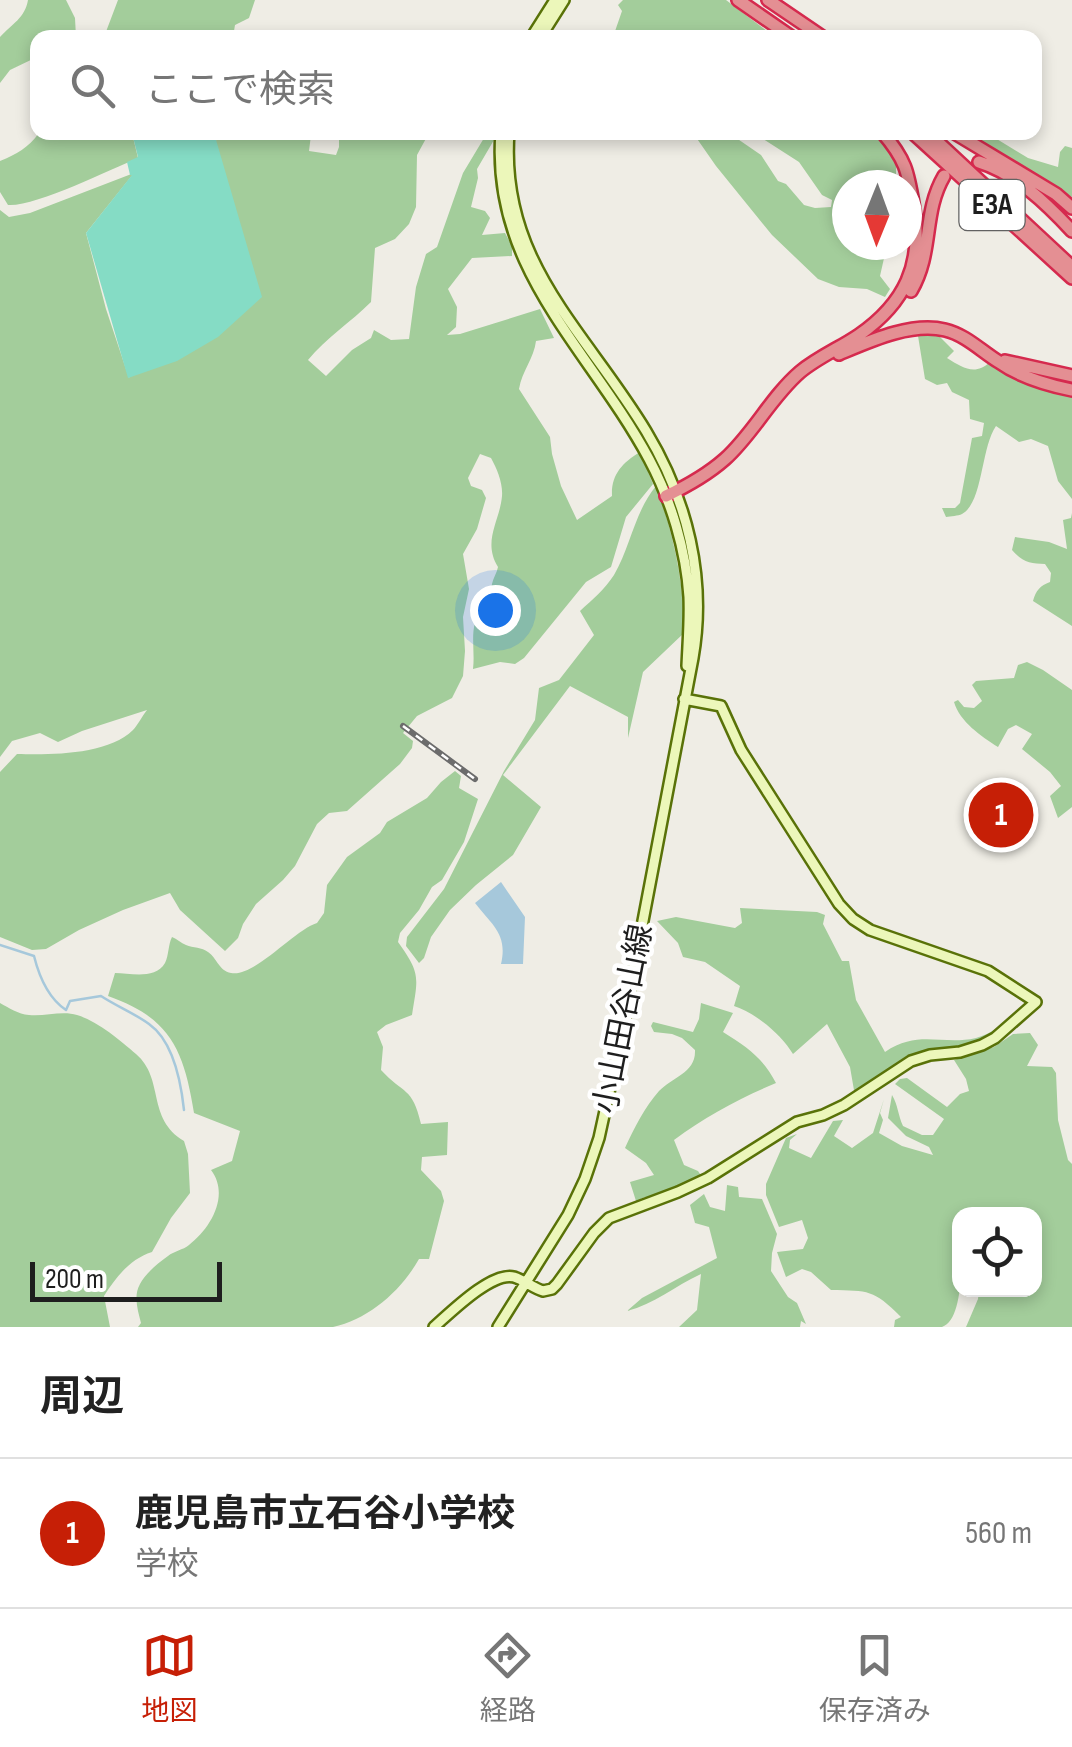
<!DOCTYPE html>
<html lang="ja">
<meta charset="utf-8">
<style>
:root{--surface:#fff;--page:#f6f6f6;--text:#222;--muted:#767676;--line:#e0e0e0;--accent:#c61f06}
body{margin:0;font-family:"Sofia Sans Condensed","Noto Sans JP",sans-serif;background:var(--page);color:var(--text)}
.controls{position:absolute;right:30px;bottom:30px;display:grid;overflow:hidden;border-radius:20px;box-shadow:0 5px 15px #0003}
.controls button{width:90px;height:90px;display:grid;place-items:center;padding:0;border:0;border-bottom:2px solid var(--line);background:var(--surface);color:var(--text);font:50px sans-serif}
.compass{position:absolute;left:832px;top:170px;width:90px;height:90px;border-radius:50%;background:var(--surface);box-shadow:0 5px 15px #0003;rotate:181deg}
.scale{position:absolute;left:30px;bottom:25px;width:192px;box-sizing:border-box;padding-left:10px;border:5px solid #1e1e1e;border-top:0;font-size:28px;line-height:35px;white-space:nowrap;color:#1e1e1e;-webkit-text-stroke:8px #fff;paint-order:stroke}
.you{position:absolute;left:495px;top:610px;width:35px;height:35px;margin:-25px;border:8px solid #fff;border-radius:50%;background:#1a73e8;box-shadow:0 0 0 15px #1a73e833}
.badge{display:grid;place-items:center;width:65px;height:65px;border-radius:50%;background:var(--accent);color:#fff;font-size:32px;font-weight:700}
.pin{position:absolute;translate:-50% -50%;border:5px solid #fff;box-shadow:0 2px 10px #0006}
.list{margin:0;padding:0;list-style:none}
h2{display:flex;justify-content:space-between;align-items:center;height:130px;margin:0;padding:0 40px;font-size:42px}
h2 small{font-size:32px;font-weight:400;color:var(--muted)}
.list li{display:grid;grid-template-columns:65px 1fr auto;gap:30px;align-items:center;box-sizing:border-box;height:150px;padding:0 40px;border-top:2px solid var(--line)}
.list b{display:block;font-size:38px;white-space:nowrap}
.list p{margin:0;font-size:32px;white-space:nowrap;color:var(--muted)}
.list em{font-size:32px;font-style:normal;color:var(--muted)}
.icon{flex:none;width:55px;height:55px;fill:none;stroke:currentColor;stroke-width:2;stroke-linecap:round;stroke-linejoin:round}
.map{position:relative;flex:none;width:1072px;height:1327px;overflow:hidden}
.search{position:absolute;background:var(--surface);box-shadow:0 5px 15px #0003;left:30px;right:30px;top:30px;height:110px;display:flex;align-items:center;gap:25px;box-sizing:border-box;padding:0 35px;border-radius:20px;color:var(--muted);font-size:38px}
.sheet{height:280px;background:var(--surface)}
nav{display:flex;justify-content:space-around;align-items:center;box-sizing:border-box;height:140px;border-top:2px solid var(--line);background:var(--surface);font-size:28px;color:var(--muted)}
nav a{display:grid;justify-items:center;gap:5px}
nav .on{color:var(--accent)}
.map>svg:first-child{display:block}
</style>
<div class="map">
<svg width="1072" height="1327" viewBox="0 0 1072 1327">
<rect width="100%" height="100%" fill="#efede5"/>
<!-- forest -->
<path fill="#a3cd9b" d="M28 0H66L75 18 76 37 38 38 37 57 10 70 0 83V37C12 24 25 18 28 0Z
M118 0H255L249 18 235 25 233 37H104Z
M623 0H726L775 37H613L622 11 618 5Z
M293 132 311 135 309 151 336 155 339 147V133H429L417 155 416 207 409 224 395 239 375 248 371 302C351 322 326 338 308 360L326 376 352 350 371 338 374 330 391 340 409 339 416 287 426 254 437 247 463 173 487 133H498L477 169 478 178 471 207 485 211 490 218 482 235 505 233 512 246V256L472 258 448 289 457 307 456 327 447 335 460 334 540 309 554 338 536 341C534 358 522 371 519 389L550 437 552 454 561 486 577 520 612 496C611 475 622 463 640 452L653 484 626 517 611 567 586 582 524 658 515 664 500 662 473 669C475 653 471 638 475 622 499 609 487 605 492 584 493 578 497 573 498 567 482 541 500 521 502 496 503 483 497 469 491 458L480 454 468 478 471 486 482 490 486 498 477 529 463 554 469 589 463 617 465 651 463 676 452 698 417 716 403 733 413 741 412 748 400 764 347 811 329 813 317 824 295 866 283 880 256 904 243 924 238 938 225 951 180 910 170 893 123 910 79 930 46 949 32 950 0 937V772L17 754C50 755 108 755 133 730 138 725 142 716 147 710L82 731 58 742 40 733 12 741 0 757V210L9 217 30 213 134 173 86 233 106 309 129 378 217 138 214 133Z
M39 133H132L138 158C109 170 35 207 8 205L0 192V161C17 154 28 148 39 133Z
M693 133H729L761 155 778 181 786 184 804 205 815 208 831 207 832 200 822 195 799 162 754 133H875L896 161V185H847V245H887L880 276 890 289 885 297 867 289 839 287 818 279 772 235 716 166Z
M962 133H987L1028 158 1058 167 1060 152 1065 146 1072 148V197Z
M938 335 954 351 947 358C963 368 975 376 990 362 1016 380 1041 392 1072 396V499L1058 481 1048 446 1031 439 1019 442 996 426C981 447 983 503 962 514 958 516 951 516 946 517L942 508H955L960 503 972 438 982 436 984 423 970 419 969 400 952 392 947 383 937 385 925 379 918 336Z
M656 486C674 534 683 581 685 632L643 672 628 738V717L570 686 503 775 541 807 513 855 476 885 450 910 431 937 424 958 419 963 406 946 407 937 444 889 504 771 535 720 539 688 559 680 594 635 580 611C592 600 605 589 614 575 631 546 634 513 656 486Z
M1072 513V626L1033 601C1036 590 1040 586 1050 582L1051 573 1045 564C1031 564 1022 562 1012 550L1015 537 1049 542 1067 549 1063 520 1071 518Z
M1027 662 1043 670 1072 690V807L1058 818 1050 796 1061 786 1050 772 1022 749 1032 734 1016 725 1008 729 998 747C981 736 960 722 954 702L958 700 964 707 974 708 982 701 972 685 976 681 1014 678 1018 665Z
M455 771 461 776 459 788 478 799 464 842 442 880 432 887 419 910 400 933 398 942C421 974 418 977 412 1015L386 1025 377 1032 383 1047 381 1070C404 1095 412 1086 421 1124L448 1122 447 1155 422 1157 421 1170 441 1191 444 1201 429 1259H419C401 1291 369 1319 333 1327H138L141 1323C138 1311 133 1296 140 1284 145 1274 158 1263 168 1256 174 1251 183 1250 189 1245 211 1228 230 1195 211 1170L232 1161 240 1131 194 1113C184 1051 171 1018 108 996L115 973C130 973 155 980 165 963 169 955 168 945 172 937 177 939 181 943 186 945 193 948 202 947 208 952 217 958 219 971 231 973 254 978 294 930 317 923L324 913 327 885 347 857 380 833 387 822 427 798 441 782Z
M740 908 817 912 825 915 823 924 842 961H849L856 1000 885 1052C919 1029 942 1046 976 1038 994 1033 1008 1020 1023 1009L1008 1027 976 1043 941 1050 855 1096 850 1067 827 1024 793 1054C781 1034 757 1014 734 1006L740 986 705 962 683 957 678 943 657 921 676 917 735 928 742 923Z
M0 1003C9 1008 18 1014 29 1015 44 1017 62 1010 77 1015 97 1021 120 1040 136 1054 165 1079 146 1118 184 1141L188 1154 190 1193 171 1218 152 1252C130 1259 116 1277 104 1296L110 1327H0Z
M701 1003 733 1013 723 1032C747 1047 763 1058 776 1083 740 1098 706 1116 674 1140L684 1165 698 1171 702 1177 659 1197H645L636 1201 630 1182 654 1175 646 1163 625 1148C634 1128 645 1107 659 1091 672 1077 696 1073 695 1050L682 1038 672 1034 654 1032 651 1026 653 1022 693 1032 699 1019Z
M1030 1033 1038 1045 1027 1066 1052 1067 1056 1073 1058 1120 1068 1160 1072 1164V1327H966L978 1299 979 1290H1034V1214H960C960 1238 968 1318 942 1327 931 1327 905 1327 894 1327L895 1320 901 1317C873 1289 869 1291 831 1290L811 1272 802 1269 786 1277 777 1252 803 1249 808 1238 802 1220 779 1227 766 1195V1184L786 1138 797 1134 790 1140 789 1148 811 1158 833 1121 843 1120 834 1136 852 1148 873 1133 884 1099 880 1113 883 1120 879 1133 902 1146 933 1155 929 1147 906 1136 888 1118 892 1095C898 1105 898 1115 903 1126L922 1135H933L944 1119 895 1084 900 1079 907 1078 947 1107 960 1094 969 1091 966 1079 954 1060 994 1047 1013 1034Z
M727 1185 738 1187 739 1197 762 1199 777 1234 772 1253 771 1271 788 1297 797 1303 806 1324 801 1321 800 1327H679L697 1310 701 1274C675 1286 654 1304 627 1311L642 1298 717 1258 709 1227 695 1223 690 1205 704 1194 710 1207 725 1211Z"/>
<!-- pitch -->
<path fill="#85dcc5" d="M132 133H214L262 297 218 337 177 361 128 378 86 233 132 175H130L127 162 138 157Z"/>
<!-- water -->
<path fill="#a6c8db" d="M501 882 525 917 523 964H501C508 934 492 925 475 903Z"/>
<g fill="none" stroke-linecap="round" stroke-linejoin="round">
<!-- stream -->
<path stroke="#a6c8db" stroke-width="2.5" d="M0 945 34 956C39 976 48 998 66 1010L70 1001 101 996C116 1006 134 1013 149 1024 173 1041 181 1082 184 1110"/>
<defs>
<path id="secondary" d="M531 38 555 0
M540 38 564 0
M501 132C490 269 590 349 649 459 671 500 686 550 689 597 690 620 688 643 687 666
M434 1327C450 1313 492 1271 514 1277 524 1280 533 1288 543 1291L552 1289 557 1284 594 1233 609 1218 678 1192 708 1178 797 1122 823 1115 844 1105 911 1061 930 1055 960 1052 982 1045 995 1038 1036 1002 988 971 870 930 853 919 839 904 741 750 721 706 684 699
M498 1327 568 1215 585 1179 599 1138 619 1047 693 658C707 578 687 499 646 431 585 330 499 262 509 132"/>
<path id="highway" d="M738 0 793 38
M768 0 824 38
M912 132 1072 278
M927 132 1072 267
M953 132 1056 194 1072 208
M979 162C1015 173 1047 204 1072 231
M911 291C934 251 922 214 944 176
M839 354C870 341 911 322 945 330 966 335 981 351 999 362 1020 377 1047 385 1072 390
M1005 361 1072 376
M666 496C687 486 707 475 725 459 753 434 771 397 800 372 818 357 840 348 859 335 905 303 923 264 914 209 908 173 907 161 882 132"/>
</defs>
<!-- secondary casing -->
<use href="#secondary" stroke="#597208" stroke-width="14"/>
<!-- highway casing -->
<use href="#highway" stroke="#d52a4e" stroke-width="16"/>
<!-- secondary -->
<use href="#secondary" stroke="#ecf7ba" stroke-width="9"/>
<!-- highway -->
<use href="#highway" stroke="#e48f93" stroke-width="11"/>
<defs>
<path id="rail" d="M403 726 475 779"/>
</defs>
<!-- rail casing -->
<use href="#rail" stroke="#6c6c6c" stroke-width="6"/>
<!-- rail -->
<use href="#rail" stroke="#fff" stroke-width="2.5" stroke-dasharray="8" stroke-linecap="butt"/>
</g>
<g text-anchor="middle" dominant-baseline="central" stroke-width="9" stroke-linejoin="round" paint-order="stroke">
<!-- shield labels -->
<rect fill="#fff" stroke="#626262" stroke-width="2.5" x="959.5" y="180" width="65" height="50" rx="8"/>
<g font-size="30" font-weight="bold" fill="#1e1e1e">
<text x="992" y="205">E3A</text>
</g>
<!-- street labels -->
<g font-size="32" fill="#1e1e1e" stroke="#fff">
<text transform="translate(624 1019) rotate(-79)">小山田谷山線</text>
</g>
</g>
</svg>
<div class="controls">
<button><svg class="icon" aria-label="locate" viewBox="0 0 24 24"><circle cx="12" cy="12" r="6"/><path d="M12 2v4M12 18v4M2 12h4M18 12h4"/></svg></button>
</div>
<svg class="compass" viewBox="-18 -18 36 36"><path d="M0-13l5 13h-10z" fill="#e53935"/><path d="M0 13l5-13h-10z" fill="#767676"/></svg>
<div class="scale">200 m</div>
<div class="you"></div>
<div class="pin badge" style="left:1001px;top:815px">1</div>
<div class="search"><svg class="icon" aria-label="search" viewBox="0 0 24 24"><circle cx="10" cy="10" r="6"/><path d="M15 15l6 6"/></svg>ここで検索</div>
</div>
<section class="sheet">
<h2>周辺<small></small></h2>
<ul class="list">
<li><span class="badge">1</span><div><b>鹿児島市立石谷小学校</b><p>学校</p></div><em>560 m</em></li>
</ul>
</section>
<nav>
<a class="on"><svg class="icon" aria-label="map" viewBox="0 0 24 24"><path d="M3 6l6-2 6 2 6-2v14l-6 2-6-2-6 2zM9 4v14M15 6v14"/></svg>地図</a>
<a><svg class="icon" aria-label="directions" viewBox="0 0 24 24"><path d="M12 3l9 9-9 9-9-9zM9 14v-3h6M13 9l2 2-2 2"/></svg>経路</a>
<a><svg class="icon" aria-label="saved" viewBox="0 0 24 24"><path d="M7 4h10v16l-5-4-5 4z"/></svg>保存済み</a>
</nav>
